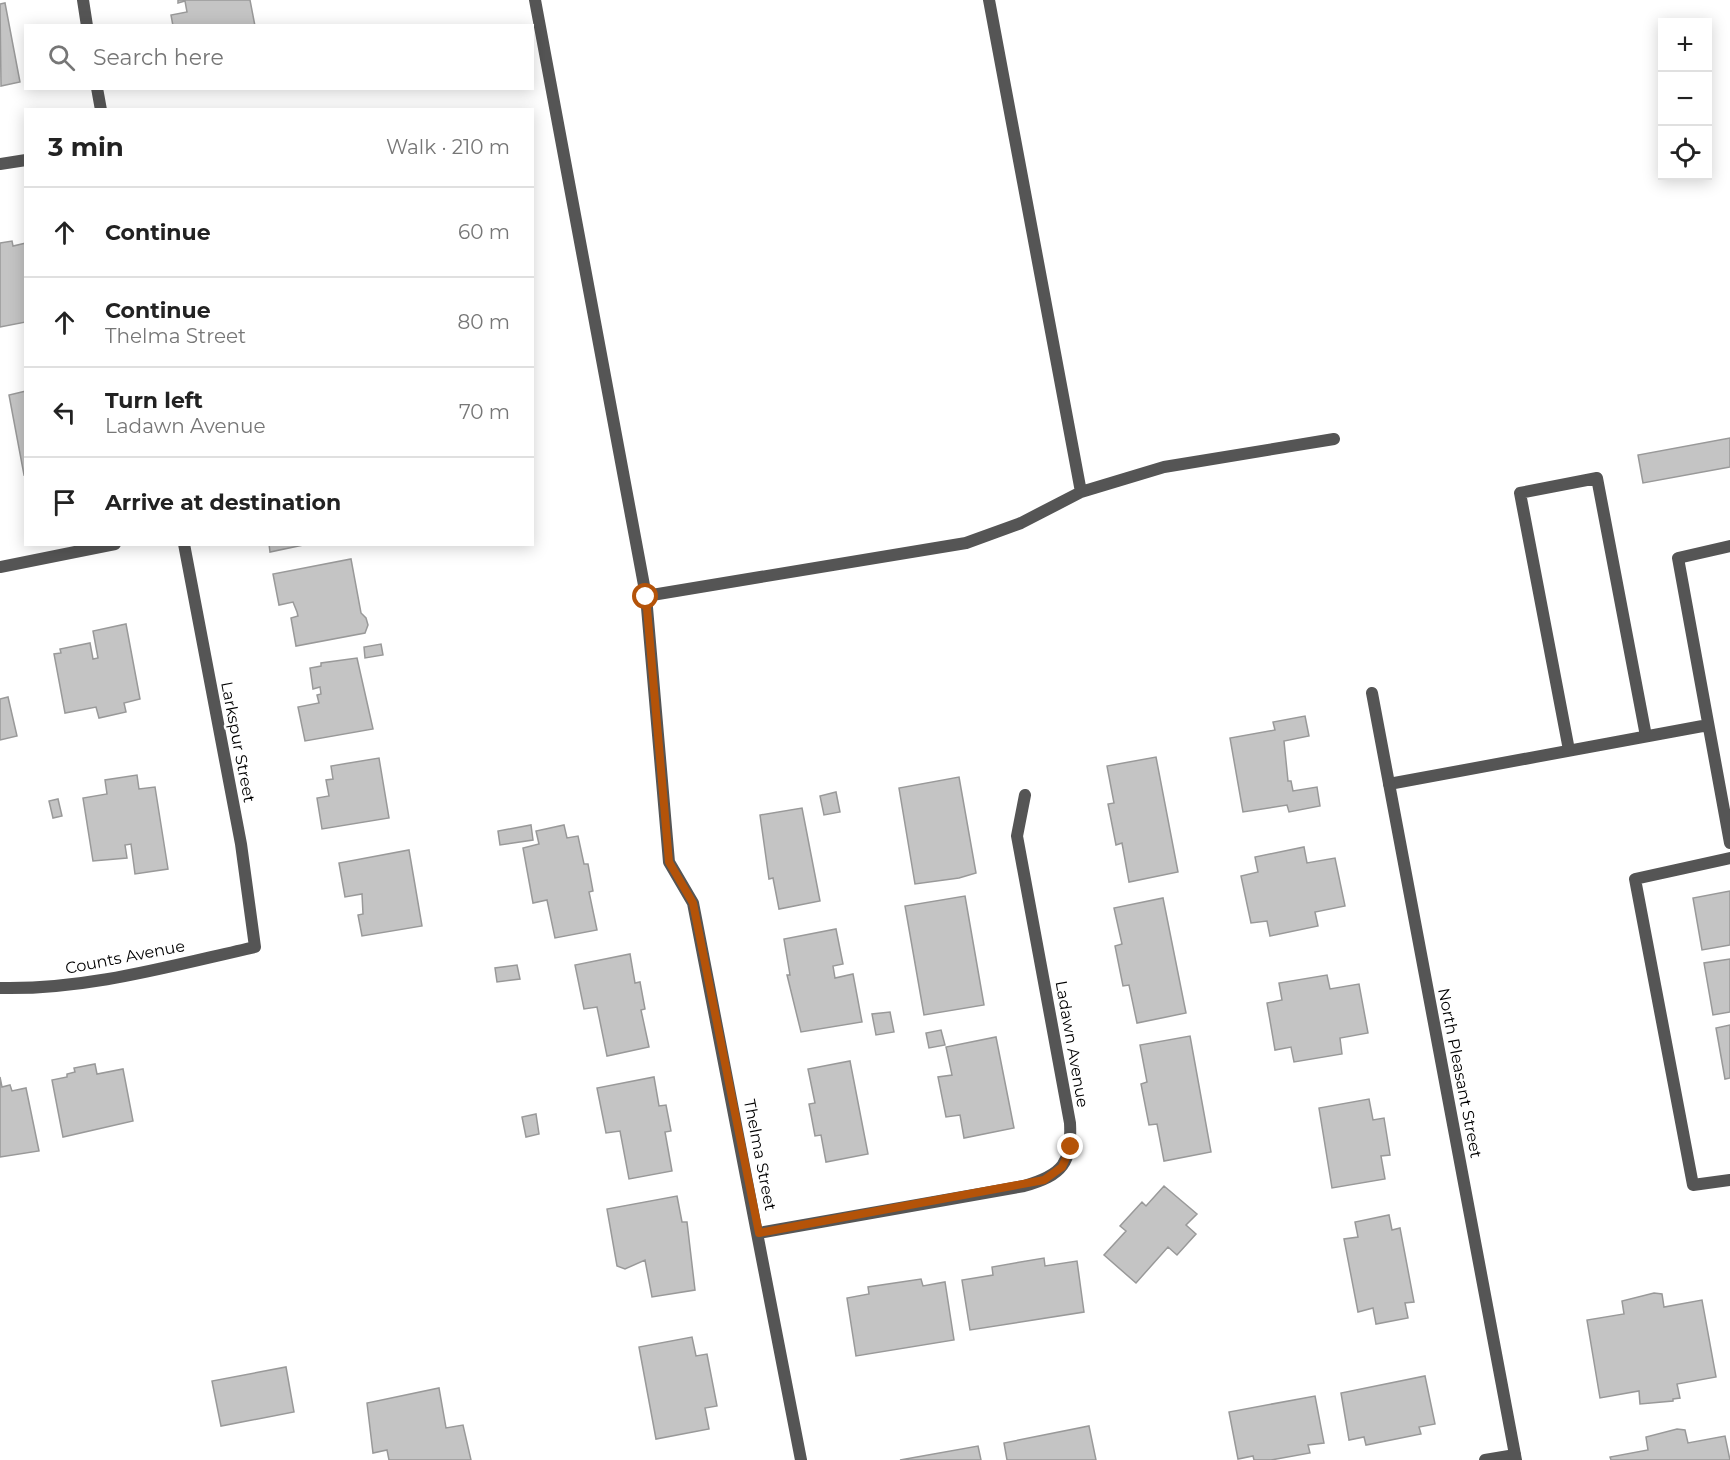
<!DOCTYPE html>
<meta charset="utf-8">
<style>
:root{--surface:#fff;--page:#f6f6f6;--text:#222;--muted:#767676;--line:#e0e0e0}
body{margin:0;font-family:Montserrat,sans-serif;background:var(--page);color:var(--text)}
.controls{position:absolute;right:18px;top:18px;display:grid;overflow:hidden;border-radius:0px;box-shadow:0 3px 15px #0003}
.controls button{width:54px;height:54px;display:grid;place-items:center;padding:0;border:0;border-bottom:2px solid var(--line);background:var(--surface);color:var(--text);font:30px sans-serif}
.stop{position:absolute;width:18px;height:18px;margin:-14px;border:4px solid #b45309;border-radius:50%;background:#fff}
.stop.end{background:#b45309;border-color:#fff;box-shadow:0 2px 6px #0008}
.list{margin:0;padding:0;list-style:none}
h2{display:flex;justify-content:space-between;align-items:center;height:78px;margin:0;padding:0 24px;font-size:26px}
h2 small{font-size:20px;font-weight:400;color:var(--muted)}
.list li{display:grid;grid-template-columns:39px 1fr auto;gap:18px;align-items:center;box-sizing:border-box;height:90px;padding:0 24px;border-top:2px solid var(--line)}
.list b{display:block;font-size:22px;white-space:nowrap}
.list p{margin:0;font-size:20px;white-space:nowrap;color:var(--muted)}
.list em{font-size:20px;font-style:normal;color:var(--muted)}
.icon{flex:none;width:33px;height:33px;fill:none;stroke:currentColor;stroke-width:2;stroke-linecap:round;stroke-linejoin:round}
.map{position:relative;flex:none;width:1730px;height:1460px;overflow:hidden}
.search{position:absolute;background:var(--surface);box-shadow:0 3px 15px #0003;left:24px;top:24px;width:510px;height:66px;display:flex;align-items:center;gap:15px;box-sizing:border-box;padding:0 21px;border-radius:0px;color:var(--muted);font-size:22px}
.panel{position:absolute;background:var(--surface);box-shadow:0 3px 15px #0003;left:24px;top:108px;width:510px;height:438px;border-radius:0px}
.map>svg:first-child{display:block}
</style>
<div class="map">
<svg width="1730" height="1460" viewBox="0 0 1730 1460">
<rect width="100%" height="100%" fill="#fff"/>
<!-- building -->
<path fill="#c4c4c4" stroke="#999" stroke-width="1.5" d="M178 0H250L255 26H173L171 15 187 12 185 1 178 3Z
M5 3 20 82 1 86 0 4Z
M12 241 13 246 26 243V322L0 327V243Z
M26 391V474L24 475 9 395Z
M1730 438V467L1643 483 1638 455Z
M269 544H308L270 552Z
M351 559 361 613 366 618 368 625 365 633 296 646 291 618 298 616 297 612 293 602 279 605 273 574Z
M126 624 140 699 124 703 126 712 99 718 96 707 65 713 54 654 61 653 60 649 90 643 93 659 98 658 93 631Z
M381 644 383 655 365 658 364 647Z
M357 658 373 729 305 741 298 707 319 703 317 695 321 694 320 687 313 689 310 668 321 666V663Z
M8 697 17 736 0 740V699Z
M1305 716 1309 736 1284 741 1288 781H1291L1293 791 1317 787 1320 806 1289 812 1287 805 1243 812 1230 738 1275 730 1273 722Z
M1156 757 1178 872 1129 882 1122 843 1116 845 1108 804 1114 803 1107 766Z
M379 758 389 818 322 829 317 798 329 796 326 780 333 779 331 766Z
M137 775 139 789 155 787 168 869 135 874 131 844 125 845 127 858 93 861 83 798 107 794 105 780Z
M959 777 976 873 959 878 915 884 899 788Z
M836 792 840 812 824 815 820 796Z
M58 799 62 816 53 818 49 801Z
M802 808 820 901 779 909 773 878 769 879 760 815Z
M531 825 533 840 500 845 498 831Z
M564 825 567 838 578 836 584 864H588L593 891 589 892 597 930 555 938 547 900 533 903 523 848 539 844 536 831Z
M1304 847 1307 863 1335 858 1345 906 1315 912 1318 926 1270 936 1267 921 1251 923 1241 876 1258 872 1255 857Z
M409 850 422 926 362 936 358 915 363 914 362 894 345 897 339 863Z
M1730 891V945L1702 950 1693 898Z
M965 896 984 1005 924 1015 905 906Z
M1163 898 1186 1013 1137 1023 1129 985 1123 986 1115 946 1122 944 1114 908Z
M836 929 843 964 833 966 835 978 853 974 862 1022 801 1032 787 975H790L784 939Z
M630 954 635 983 640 982 645 1009 641 1010 649 1047 607 1056 597 1007 584 1009 575 965Z
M1730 959V1012L1713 1015 1704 963Z
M517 965 520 979 497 982 495 968Z
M1327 975 1330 989 1359 984 1368 1033 1340 1038 1342 1054 1294 1062 1291 1047 1275 1050 1267 1003 1282 1000 1279 983Z
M890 1012 894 1032 876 1035 872 1014Z
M1730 1025V1078L1725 1079 1716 1028Z
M941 1030 945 1045 929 1048 926 1033Z
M1190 1036 1211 1152 1164 1161 1157 1124 1149 1125 1141 1084 1147 1082 1140 1045Z
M996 1037 1014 1128 964 1138 960 1115 946 1117 938 1077 952 1075 946 1047Z
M850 1061 868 1154 826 1162 821 1135 815 1136 809 1104 815 1103 808 1069Z
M95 1064 97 1074 123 1069 133 1121 63 1137 52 1080 67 1077V1074L75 1072 74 1068Z
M0 1077 2 1087 10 1085 12 1091 26 1088 39 1151 0 1157Z
M654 1077 659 1106 666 1105 671 1131 665 1132 672 1171 629 1179 620 1131 606 1133 597 1088Z
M1369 1099 1373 1120 1384 1118 1390 1155 1381 1156 1385 1179 1332 1188 1319 1108Z
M536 1114 539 1134 526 1137 522 1117Z
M1164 1186 1197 1214 1186 1225 1196 1234 1177 1255 1168 1247 1136 1283 1104 1255 1126 1231 1120 1226 1142 1202 1146 1206Z
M677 1196 682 1222H687L695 1290 652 1297 645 1260 625 1269 617 1266 607 1209Z
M1389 1215 1392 1230 1400 1228 1414 1302 1405 1303 1408 1318 1376 1324 1373 1308 1358 1312 1344 1239 1358 1237 1355 1222Z
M1044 1258 1045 1266 1077 1261 1084 1312 970 1330 962 1280 993 1275 992 1267Z
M921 1279 923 1286 945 1282 954 1340 856 1356 847 1298 869 1294 868 1287Z
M1654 1293 1662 1294 1664 1307 1702 1300 1716 1377 1677 1384 1680 1398 1673 1399V1401L1640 1404 1639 1391 1600 1398 1587 1320 1624 1314 1622 1301Z
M692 1337 696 1356 707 1354 717 1406 705 1408 709 1429 656 1439 639 1347Z
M286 1367 294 1412 221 1426 212 1381Z
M1425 1376 1435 1424 1419 1427 1421 1434 1366 1445 1364 1437 1349 1440 1341 1393Z
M439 1388 446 1428 463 1425 471 1460H389L387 1450 373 1453 367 1403Z
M1315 1396 1324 1443 1308 1445 1310 1453 1271 1460H1254L1253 1456 1238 1459 1229 1412Z
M1089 1426 1096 1460H1007L1004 1443Z
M1677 1429 1685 1430 1688 1443 1725 1436 1730 1460H1611L1610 1457 1648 1450 1646 1437Z
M978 1446 981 1460H900Z"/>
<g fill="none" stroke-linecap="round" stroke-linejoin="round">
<!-- service -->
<path stroke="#555" stroke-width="12" d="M1730 546 1678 558 1730 843
M1569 750 1520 493 1597 478 1646 736
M1389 784 1708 725
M1730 858 1635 879 1693 1185 1730 1180
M1485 1460 1515 1455"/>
<!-- minor -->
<path stroke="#555" stroke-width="12" d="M83 0 87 26
M535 0 646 596 669 862 693 903 801 1460
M989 0 1081 492
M97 88 101 110
M0 164 26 160
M0 567 115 544
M646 596 966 543 1021 523 1081 492 1164 467 1334 439
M1372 693 1516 1460
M0 988C87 990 170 966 255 947L241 844 184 544
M759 1233 1024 1186C1063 1175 1072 1163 1070 1123L1017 836 1025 795"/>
</g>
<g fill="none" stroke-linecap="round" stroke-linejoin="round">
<!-- route -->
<path stroke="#b45309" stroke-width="8" d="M646 597 669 862 693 903 759 1233 1044 1180 1062 1167 1071 1147"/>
</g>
<g text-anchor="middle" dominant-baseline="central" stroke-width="5" stroke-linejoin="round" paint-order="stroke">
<!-- street labels -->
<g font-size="16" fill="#000" stroke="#fff">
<text transform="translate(238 742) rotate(79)">Larkspur Street</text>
<text transform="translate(125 957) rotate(-11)">Counts Avenue</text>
<text transform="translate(1072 1044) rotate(80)">Ladawn Avenue</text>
<text transform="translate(1460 1073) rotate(79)">North Pleasant Street</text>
<text transform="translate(760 1155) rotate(79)">Thelma Street</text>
</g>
</g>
</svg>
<div class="controls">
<button>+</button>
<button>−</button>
<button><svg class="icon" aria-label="locate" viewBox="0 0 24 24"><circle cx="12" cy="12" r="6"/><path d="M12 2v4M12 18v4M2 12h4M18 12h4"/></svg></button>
</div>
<div class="stop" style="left:646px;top:597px"></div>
<div class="stop end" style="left:1071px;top:1147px"></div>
<div class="search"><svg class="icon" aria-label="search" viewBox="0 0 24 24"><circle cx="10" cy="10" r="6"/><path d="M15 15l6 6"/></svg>Search here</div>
<section class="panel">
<h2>3 min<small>Walk · 210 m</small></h2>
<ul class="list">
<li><svg class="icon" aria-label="ahead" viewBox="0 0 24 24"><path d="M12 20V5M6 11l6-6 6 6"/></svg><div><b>Continue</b></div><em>60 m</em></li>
<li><svg class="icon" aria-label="ahead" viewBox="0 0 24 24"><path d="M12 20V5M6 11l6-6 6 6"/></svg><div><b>Continue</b><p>Thelma Street</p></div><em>80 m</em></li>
<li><svg class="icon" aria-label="left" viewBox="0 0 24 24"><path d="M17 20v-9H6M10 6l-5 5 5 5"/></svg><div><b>Turn left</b><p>Ladawn Avenue</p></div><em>70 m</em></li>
<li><svg class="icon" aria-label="arrive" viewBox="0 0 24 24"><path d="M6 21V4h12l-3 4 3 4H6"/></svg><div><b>Arrive at destination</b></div></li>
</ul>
</section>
</div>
